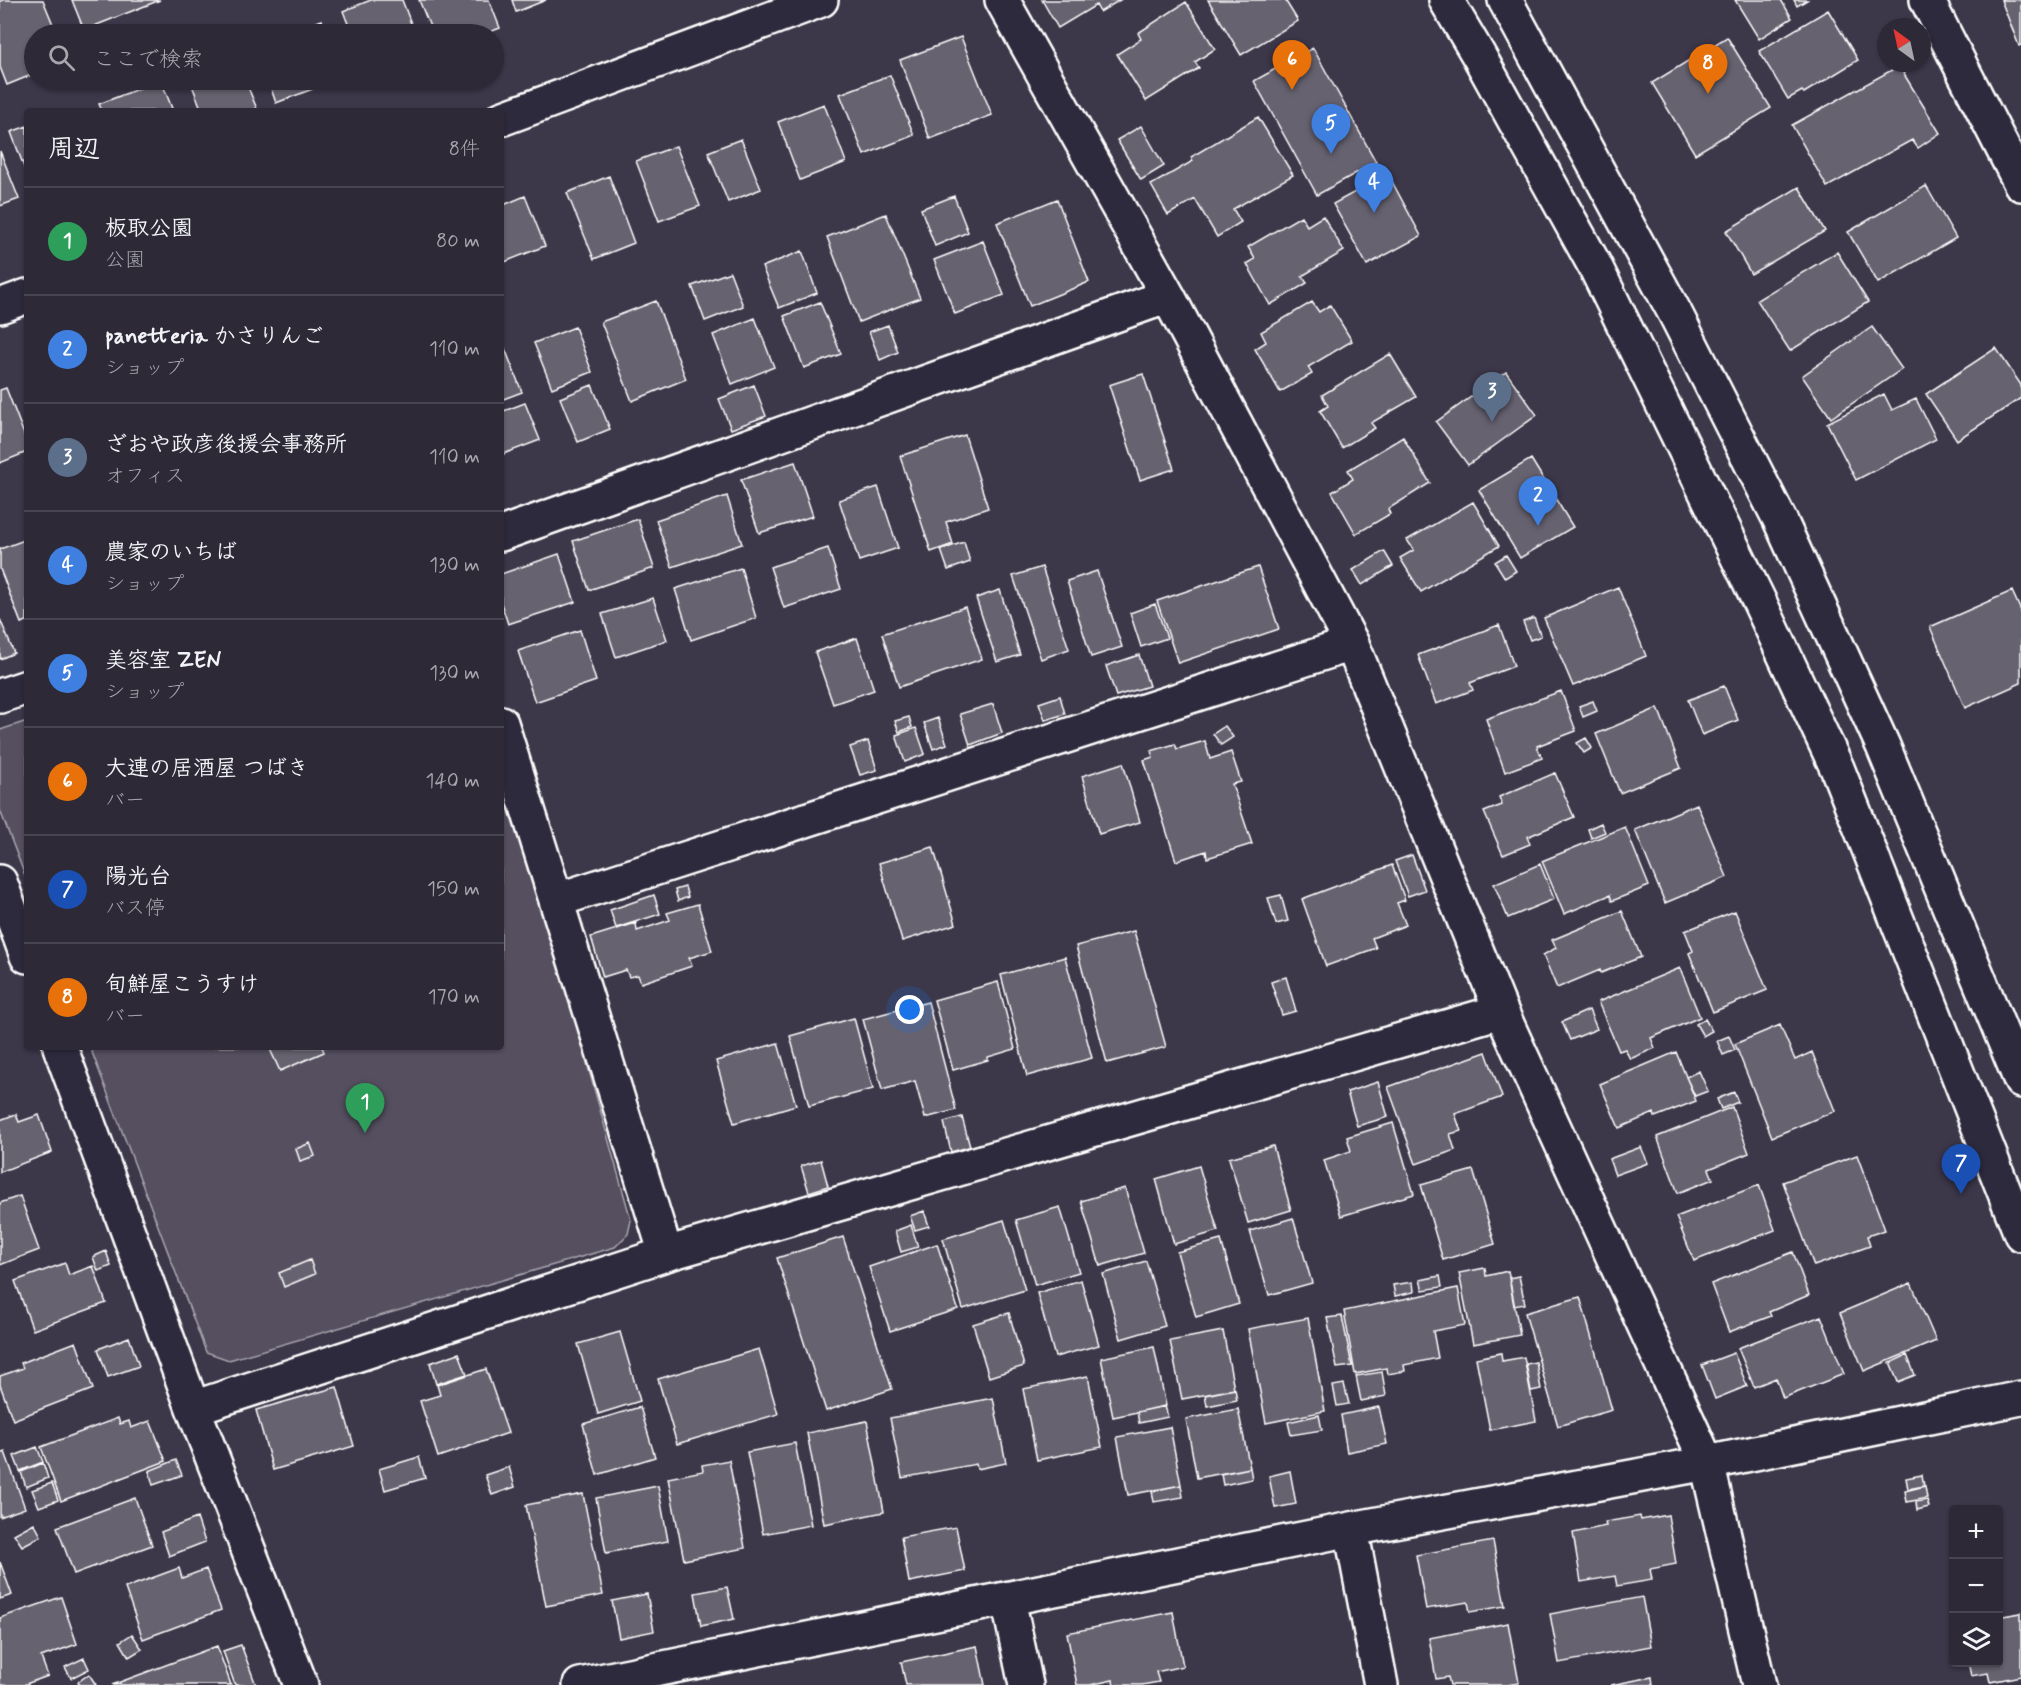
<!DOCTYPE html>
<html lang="ja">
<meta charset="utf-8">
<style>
:root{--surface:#2d2937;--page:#393542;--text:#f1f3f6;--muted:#a7a6ad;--line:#484552;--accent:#ff9aa2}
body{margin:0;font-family:Mynerve,"Klee One",sans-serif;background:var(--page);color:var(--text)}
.controls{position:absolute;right:18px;bottom:18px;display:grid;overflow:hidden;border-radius:6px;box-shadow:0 2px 4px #0004}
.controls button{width:54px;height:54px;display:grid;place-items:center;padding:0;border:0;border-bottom:2px solid var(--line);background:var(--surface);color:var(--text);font:30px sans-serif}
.compass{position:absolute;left:1877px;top:18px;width:54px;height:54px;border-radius:50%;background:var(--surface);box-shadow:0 2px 4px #0004;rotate:327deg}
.you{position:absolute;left:910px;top:1010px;width:21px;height:21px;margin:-15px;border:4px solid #fff;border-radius:50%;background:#1a73e8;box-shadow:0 0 0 9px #1a73e833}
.badge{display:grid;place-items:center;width:39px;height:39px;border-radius:50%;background:var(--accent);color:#fff;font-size:20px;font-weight:700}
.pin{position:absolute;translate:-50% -50px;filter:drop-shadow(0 2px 3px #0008)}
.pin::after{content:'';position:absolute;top:32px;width:21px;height:18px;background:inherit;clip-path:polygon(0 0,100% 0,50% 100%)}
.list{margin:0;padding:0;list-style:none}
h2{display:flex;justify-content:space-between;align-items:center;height:78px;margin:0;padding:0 24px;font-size:26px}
h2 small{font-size:20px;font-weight:400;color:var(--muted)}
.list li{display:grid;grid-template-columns:39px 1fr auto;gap:18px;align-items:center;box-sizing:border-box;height:108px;padding:0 24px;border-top:2px solid var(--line)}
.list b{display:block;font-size:22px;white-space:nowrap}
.list p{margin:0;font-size:20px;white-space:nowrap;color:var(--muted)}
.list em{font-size:20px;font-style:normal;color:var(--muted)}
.icon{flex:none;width:33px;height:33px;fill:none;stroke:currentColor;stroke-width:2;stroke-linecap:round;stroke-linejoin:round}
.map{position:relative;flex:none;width:2021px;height:1685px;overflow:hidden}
.search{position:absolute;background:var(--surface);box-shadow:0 2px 4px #0004;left:24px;top:24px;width:480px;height:66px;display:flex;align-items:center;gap:15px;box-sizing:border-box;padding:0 21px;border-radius:33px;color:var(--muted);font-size:22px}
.panel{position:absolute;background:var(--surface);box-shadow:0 2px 4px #0004;left:24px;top:108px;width:480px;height:942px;border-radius:6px}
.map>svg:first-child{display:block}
</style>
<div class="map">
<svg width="2021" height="1685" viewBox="0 0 2021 1685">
<rect width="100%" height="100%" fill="#3c3749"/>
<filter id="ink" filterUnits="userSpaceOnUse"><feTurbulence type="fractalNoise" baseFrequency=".0167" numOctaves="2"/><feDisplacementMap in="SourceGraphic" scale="12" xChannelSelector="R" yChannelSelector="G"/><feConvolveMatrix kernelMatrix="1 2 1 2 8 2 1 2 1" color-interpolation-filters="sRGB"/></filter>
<g filter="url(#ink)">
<!-- green -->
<path fill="#555060" stroke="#aaa8b0" stroke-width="1.5" d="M27 721V881L0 810V730Z
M501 782 565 985 631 1220 628 1234 615 1247 229 1360 206 1352 90 1047H501Z"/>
<!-- building -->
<path fill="#666270" stroke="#fff" stroke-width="1.5" d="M3 0H43L57 34H34V74L7 85 0 67V1Z
M72 0H160L84 30Z
M371 0H402L415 34H352L343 11Z
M419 0H489L500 28 484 34H433Z
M512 0H546L516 12Z
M1042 0H1120L1100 12 1096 5 1058 28Z
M1208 0H1285L1298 21 1241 55Z
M1735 0H1781L1792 18 1759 39Z
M1794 0H1807L1797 6Z
M2001 0H2021V45L2019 46Z
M1186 2 1215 49 1195 62 1199 68 1146 101 1117 54 1141 39 1138 33Z
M1828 10 1858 60 1804 93 1802 91 1788 99 1759 51Z
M322 20 327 34H284Z
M961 37 992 115 930 139 900 60Z
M1727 37 1771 108 1695 154 1652 83Z
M1313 48 1376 162 1317 195 1254 81Z
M1899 66 1940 133 1918 148 1912 140 1827 187 1792 125Z
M890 75 914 135 864 155 840 94Z
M161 80 173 111H102L99 104Z
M190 80H245L257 109 251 111H202Z
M268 80H336L276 103Z
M824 104 846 162 800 180 778 122Z
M1258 117 1293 175 1233 209 1241 222 1217 237 1195 199 1168 215 1151 185 1193 161 1191 157Z
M27 126V175L11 132Z
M1141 126 1164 166 1141 180 1117 140Z
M741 139 761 189 728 202 708 152Z
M676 146 700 206 659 221 636 161Z
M0 151 19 199 0 206Z
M1388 174 1421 236 1367 265 1333 204Z
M609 176 634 243 594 259 567 193Z
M1926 186 1956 238 1878 283 1848 232Z
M1799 187 1825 231 1751 274 1726 231Z
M525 196 545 246 502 263 501 206Z
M954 196 968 232 935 246 921 209Z
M1057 199 1089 282 1030 306 997 223Z
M886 214 920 298 859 322 827 237Z
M1301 216 1307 226 1323 216 1344 251 1302 276 1307 283 1270 305 1247 264 1255 259 1248 247Z
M983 241 1004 295 955 314 934 260Z
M802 251 817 293 779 308 762 267Z
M1837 252 1868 302 1790 351 1757 300Z
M730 272 743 306 705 321 692 286Z
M656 301 686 379 632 401 601 322Z
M820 302 841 354 804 368 784 316Z
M1312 302 1319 312 1330 305 1352 341 1308 367 1312 374 1280 392 1255 349 1266 342 1261 332Z
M755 318 774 367 732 384 713 335Z
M888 325 898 352 880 360 869 332Z
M575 327 592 372 552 388 534 343Z
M1872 327 1902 369 1831 418 1802 376Z
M504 346 522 392 501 400V348Z
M1996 348 2021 385V398L1957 440 1926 394Z
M1390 354 1416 397 1371 423 1375 428 1342 448 1320 411 1328 406 1322 395Z
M1506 372 1537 415 1468 465 1436 422Z
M1143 374 1174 469 1140 480 1109 385Z
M592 385 610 429 578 442 560 398Z
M754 385 766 416 731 429 719 399Z
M6 388 27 442V452L0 463V390Z
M1884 394 1892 410 1916 399 1936 439 1856 480 1827 423Z
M525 403 540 440 501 455V412Z
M965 435 988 508 946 522 953 544 931 552 900 456Z
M1403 437 1430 483 1388 509 1390 514 1356 534 1332 492 1353 479 1348 470Z
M1531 459 1573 527 1520 558 1479 490Z
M795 462 813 516 759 533 741 480Z
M878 487 898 548 859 561 839 500Z
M727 496 742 544 672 567 656 520Z
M1473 502 1499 546 1421 592 1400 558 1414 550 1407 540Z
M638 519 654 568 589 590 573 541Z
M27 539V621L21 623 0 569V549Z
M964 542 970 562 948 570 941 550Z
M828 548 841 589 784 608 770 567Z
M1384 551 1393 566 1362 585 1353 570Z
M559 554 575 602 508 624 501 603V574Z
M1506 555 1516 571 1505 578 1495 562Z
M1042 567 1069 649 1041 659 1013 576Z
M1258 567 1279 629 1178 663 1157 601Z
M741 568 756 618 691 640 675 589Z
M1097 571 1122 647 1091 657 1067 581Z
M1618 587 1646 656 1573 686 1544 618Z
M1000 590 1020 655 997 662 976 598Z
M2012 591 2021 611V683L1965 708 1930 627Z
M653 598 667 640 616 657 602 614Z
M1155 604 1167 638 1141 647 1130 613Z
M965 607 982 659 899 687 882 634Z
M1534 618 1541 636 1530 640 1523 622Z
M0 619 14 653 0 659Z
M1499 625 1514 666 1470 683 1473 690 1436 704 1418 655Z
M580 630 596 681 535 702 518 651Z
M857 638 874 690 833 704 815 652Z
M1139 655 1149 686 1116 696 1106 666Z
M1724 686 1738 720 1702 735 1688 700Z
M1561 691 1576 731 1537 746 1542 758 1505 772 1486 719Z
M1060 696 1065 714 1045 720 1039 703Z
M1593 701 1597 711 1583 717 1579 706Z
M993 704 1002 733 970 745 960 714Z
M1658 708 1681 768 1620 793 1596 734Z
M909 717 912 727 899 732 895 721Z
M938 718 947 744 933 749 924 723Z
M1225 726 1233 737 1221 745 1213 734Z
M916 728 925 754 905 762 896 735Z
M1586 738 1592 748 1584 753 1577 743Z
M868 741 877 770 860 775 850 747Z
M1205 741 1210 759 1231 752 1241 782 1232 784 1252 844 1207 858 1206 851 1176 861 1144 760 1153 757 1151 751 1175 744 1177 749Z
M1123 763 1140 822 1099 834 1082 776Z
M1555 773 1574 817 1527 837 1530 844 1503 855 1484 812 1502 805 1499 797Z
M1697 804 1727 877 1665 903 1635 830Z
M1601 823 1605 832 1591 838 1588 829Z
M1625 827 1649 886 1612 901 1610 895 1564 914 1542 861Z
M933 847 956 924 902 941 879 863Z
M1412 855 1425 890 1408 896 1395 861Z
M1540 864 1554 899 1508 918 1494 884Z
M1392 865 1405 900 1397 903 1406 925 1372 938 1376 948 1326 966 1302 899Z
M685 887 688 897 678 901 675 890Z
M654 895 660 914 616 928 610 910Z
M1281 895 1288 921 1276 924 1268 898Z
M698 904 712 951 689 958 692 966 641 983 638 975 629 977 626 970 603 977 591 937 636 923 637 931 670 920 667 913Z
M1622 911 1641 957 1601 973 1600 970 1557 988 1543 955 1556 948 1552 940Z
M1735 911 1767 990 1713 1012 1689 953 1693 951 1685 931Z
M1134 931 1166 1047 1107 1063 1076 946Z
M1065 957 1092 1058 1027 1076 1001 975Z
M1680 968 1700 1017 1651 1038 1655 1048 1630 1059 1625 1049 1619 1051 1598 1002Z
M1286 977 1296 1011 1282 1015 1271 982Z
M998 982 1015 1049 988 1057V1060L953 1070 934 1000Z
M928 1002 956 1110 925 1118 915 1081 882 1090 863 1019Z
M1589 1010 1597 1029 1570 1040 1562 1022Z
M854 1018 873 1089 809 1106 790 1036Z
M1705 1019 1712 1031 1703 1036 1696 1024Z
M1780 1025 1795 1060 1812 1052 1835 1111 1772 1137 1735 1044Z
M1729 1036 1735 1050 1723 1055 1717 1041Z
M778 1043 796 1105 734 1123 716 1061Z
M269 1047H322L324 1052 280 1071Z
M1486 1052 1502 1097 1455 1114 1461 1131 1450 1134 1455 1150 1416 1164 1388 1087Z
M1676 1052 1696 1101 1655 1117 1654 1113 1619 1128 1600 1084Z
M1699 1071 1708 1091 1695 1096 1686 1077Z
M1378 1082 1388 1117 1357 1126 1347 1092Z
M1734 1092 1738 1102 1721 1109 1717 1099Z
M1732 1107 1749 1153 1709 1169 1713 1179 1678 1193 1657 1137Z
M16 1114 19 1122 39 1115 52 1152 0 1172V1120Z
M962 1117 970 1147 951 1152 944 1122Z
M1393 1123 1414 1194 1341 1216 1324 1160 1351 1151 1347 1137Z
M310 1143 315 1156 300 1161 296 1149Z
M1273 1146 1291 1210 1248 1223 1229 1158Z
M1641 1147 1648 1163 1615 1175 1609 1159Z
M1857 1155 1885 1230 1867 1236 1870 1246 1814 1266 1783 1182Z
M821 1160 828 1186 809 1192 801 1166Z
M1199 1166 1218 1231 1174 1244 1156 1179Z
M1473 1170 1495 1244 1443 1260 1421 1185Z
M1759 1185 1775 1230 1694 1261 1676 1217Z
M1125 1188 1144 1253 1100 1266 1081 1201Z
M20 1196 39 1250 0 1265V1203Z
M1060 1207 1079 1272 1035 1285 1016 1220Z
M924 1211 929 1226 915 1230 910 1216Z
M1293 1218 1312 1283 1269 1295 1250 1231Z
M1004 1220 1025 1290 963 1309 943 1239Z
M911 1225 918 1247 901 1252 895 1231Z
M843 1237 892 1389 826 1411 777 1258Z
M1221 1240 1239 1304 1196 1317 1177 1252Z
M937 1244 958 1309 890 1331 869 1267Z
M106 1251 111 1266 98 1271 93 1257Z
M1793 1252 1809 1295 1769 1312 1771 1316 1729 1332 1711 1284Z
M310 1260 315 1274 284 1287 279 1273Z
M1146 1261 1165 1326 1121 1339 1103 1274Z
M65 1263 69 1275 93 1266 106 1303 33 1330 15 1281Z
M1485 1268 1486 1276 1508 1271 1520 1335 1473 1344 1459 1273Z
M1440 1276 1442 1287 1423 1290 1420 1280Z
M1519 1276 1525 1304 1514 1306 1509 1278Z
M1081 1280 1099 1345 1055 1357 1037 1293Z
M1413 1282 1414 1292 1395 1296 1393 1285Z
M1911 1283 1936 1341 1864 1371 1840 1313Z
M1458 1288 1465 1325 1433 1331 1438 1358 1404 1365 1405 1371 1388 1374 1387 1368 1355 1374 1344 1311Z
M1580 1297 1612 1410 1558 1426 1525 1313Z
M1009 1313 1024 1366 989 1377 973 1324Z
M1342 1316 1352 1366 1337 1368 1327 1318Z
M1821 1316 1844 1374 1783 1398 1776 1378 1754 1387 1738 1348Z
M1308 1318 1325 1411 1266 1423 1248 1329Z
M1223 1331 1234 1389 1182 1399 1170 1341Z
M620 1332 640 1401 598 1414 578 1344Z
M129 1337 139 1366 108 1377 98 1349Z
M76 1342 93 1389 13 1420 0 1385V1376L23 1368 21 1363Z
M1154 1347 1166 1406 1113 1417 1101 1358Z
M759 1349 778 1414 677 1444 658 1379Z
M459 1353 467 1374 436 1384 430 1363Z
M1501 1353 1502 1361 1524 1357 1536 1421 1490 1430 1476 1358Z
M1734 1353 1747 1386 1715 1399 1702 1365Z
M1907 1355 1915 1375 1898 1382 1890 1363Z
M1536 1362 1541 1389 1531 1391 1526 1364Z
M486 1369 508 1433 438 1457 420 1401 440 1395 437 1385Z
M1382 1372 1386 1396 1361 1401 1356 1376Z
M1088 1376 1102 1447 1037 1460 1023 1389Z
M1344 1384 1349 1404 1337 1406 1333 1386Z
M337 1387 354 1446 273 1470 256 1410Z
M1235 1389 1237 1400 1207 1406 1205 1395Z
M993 1398 1006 1463 977 1469 976 1464 902 1478 890 1418Z
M1165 1406 1168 1417 1139 1423 1137 1412Z
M640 1407 655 1457 597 1475 583 1424Z
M1379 1407 1387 1444 1347 1452 1341 1415Z
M1238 1409 1250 1468 1197 1478 1186 1419Z
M1319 1415 1322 1430 1291 1435 1288 1422Z
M118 1418 120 1424 129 1421 131 1428 150 1421 166 1461 61 1501 41 1447Z
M867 1421 884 1512 824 1524 807 1433Z
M1170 1427 1181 1485 1128 1495 1117 1437Z
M795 1443 811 1525 763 1534 747 1452Z
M37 1447 43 1462 20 1471 14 1456Z
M5 1452 25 1508 0 1517V1454Z
M419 1457 425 1478 385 1490 379 1469Z
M176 1460 182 1475 153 1485 149 1471Z
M729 1460 745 1548 684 1560 668 1478 703 1471 702 1465Z
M43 1463 48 1478 26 1487 21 1472Z
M509 1467 515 1487 492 1495 485 1475Z
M1250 1468 1252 1479 1223 1485 1221 1474Z
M1290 1471 1296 1504 1275 1508 1269 1476Z
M1922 1475 1924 1486 1908 1489 1906 1478Z
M52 1483 58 1500 39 1507 32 1490Z
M1181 1485 1183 1497 1154 1502 1152 1491Z
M658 1486 668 1541 606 1553 596 1498Z
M1925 1486 1927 1498 1907 1502 1905 1491Z
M583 1494 603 1595 546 1606 526 1505Z
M135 1498 152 1545 74 1574 57 1527Z
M1927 1500 1929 1507 1917 1510 1916 1502Z
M1668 1515 1676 1564 1650 1569 1652 1580 1617 1586 1615 1576 1581 1582 1573 1533 1606 1526 1605 1522 1640 1516 1641 1520Z
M197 1518 205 1542 169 1556 161 1532Z
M34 1523 41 1536 22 1546 14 1534Z
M956 1527 965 1571 909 1582 901 1537Z
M1493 1541 1505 1606 1470 1612 1468 1602 1426 1609 1416 1555Z
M0 1562 12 1595 0 1599Z
M179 1568 182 1578 206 1569 221 1610 143 1639 125 1588Z
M727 1587 734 1619 701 1626 695 1593Z
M647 1594 654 1631 619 1638 612 1601Z
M61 1597 77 1644 41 1657 48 1676 23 1685H0V1618Z
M1642 1597 1651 1646 1559 1663 1550 1614Z
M1173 1612 1183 1666 1156 1672 1159 1682 1142 1685H1114L1113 1680 1090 1685H1077L1067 1633Z
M2021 1613V1676L1990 1682 1988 1673 1971 1676 1968 1662H1998V1617Z
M1508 1623 1519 1683 1507 1685H1450L1448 1677 1436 1679 1429 1638Z
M132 1634 142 1649 129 1657 120 1642Z
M241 1645 256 1685H235L223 1651Z
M217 1646 231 1685H112Z
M977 1646 985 1685H906L901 1662Z
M84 1658 89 1669 71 1678 65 1667Z
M89 1674 96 1685H80L78 1682Z
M1652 1677 1653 1685H1611Z"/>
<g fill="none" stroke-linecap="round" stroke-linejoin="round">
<defs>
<path id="minor" d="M1002 0 1168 296 1352 644 1501 1011 1707 1463 1759 1685
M1927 0 2021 184
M501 119 821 0
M0 306 27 296
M501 534 1168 296
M0 696 27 687
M501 723 666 1254
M0 882 27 956
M557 900 1352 644
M60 1047 193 1408 301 1685
M193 1408 666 1254 1501 1011
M1351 1529 1381 1685
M1008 1599 1026 1685
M580 1685 1351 1529 1707 1463 2021 1398"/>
<path id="tertiary" d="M1446 0 1479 56 1595 266 1760 603 1837 768 2021 1234
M1505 0 1675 313 1780 520 1883 746 2021 1081"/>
</defs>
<!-- minor casing -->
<use href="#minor" stroke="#fff" stroke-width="38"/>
<!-- tertiary casing -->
<use href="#tertiary" stroke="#fff" stroke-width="38"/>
<!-- minor -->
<use href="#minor" stroke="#2f2a3d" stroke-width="33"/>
<!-- tertiary -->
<use href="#tertiary" stroke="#2f2a3d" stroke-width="33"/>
</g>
</g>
</svg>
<div class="controls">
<button>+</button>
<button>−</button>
<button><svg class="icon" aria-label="layers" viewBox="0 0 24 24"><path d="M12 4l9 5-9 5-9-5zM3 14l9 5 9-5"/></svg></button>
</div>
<svg class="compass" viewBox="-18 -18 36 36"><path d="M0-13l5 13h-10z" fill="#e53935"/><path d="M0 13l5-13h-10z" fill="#a7a6ad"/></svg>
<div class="you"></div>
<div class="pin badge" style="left:365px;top:1133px;background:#2e9e5b">1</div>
<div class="pin badge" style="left:1538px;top:526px;background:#3f7fe0">2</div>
<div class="pin badge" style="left:1492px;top:422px;background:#5c6f8a">3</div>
<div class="pin badge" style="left:1374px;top:213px;background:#3f7fe0">4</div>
<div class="pin badge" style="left:1331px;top:154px;background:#3f7fe0">5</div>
<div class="pin badge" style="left:1292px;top:90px;background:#e8710a">6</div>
<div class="pin badge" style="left:1961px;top:1194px;background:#1a4fb4">7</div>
<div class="pin badge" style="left:1708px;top:94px;background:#e8710a">8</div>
<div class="search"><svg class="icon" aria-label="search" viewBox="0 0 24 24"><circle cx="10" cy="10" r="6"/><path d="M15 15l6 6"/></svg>ここで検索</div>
<section class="panel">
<h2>周辺<small>8件</small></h2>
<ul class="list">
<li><span class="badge" style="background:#2e9e5b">1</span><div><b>板取公園</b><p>公園</p></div><em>80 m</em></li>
<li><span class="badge" style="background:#3f7fe0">2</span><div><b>panetteria かさりんご</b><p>ショップ</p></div><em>110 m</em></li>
<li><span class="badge" style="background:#5c6f8a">3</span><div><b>ざおや政彦後援会事務所</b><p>オフィス</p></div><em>110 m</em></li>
<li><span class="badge" style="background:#3f7fe0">4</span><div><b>農家のいちば</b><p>ショップ</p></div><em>130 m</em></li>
<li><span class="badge" style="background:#3f7fe0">5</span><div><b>美容室 ZEN</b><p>ショップ</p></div><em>130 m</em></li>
<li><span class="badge" style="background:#e8710a">6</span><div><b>大連の居酒屋 つばき</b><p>バー</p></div><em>140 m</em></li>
<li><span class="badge" style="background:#1a4fb4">7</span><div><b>陽光台</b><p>バス停</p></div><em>150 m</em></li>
<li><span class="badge" style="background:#e8710a">8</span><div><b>旬鮮屋こうすけ</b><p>バー</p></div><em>170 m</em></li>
</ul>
</section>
</div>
